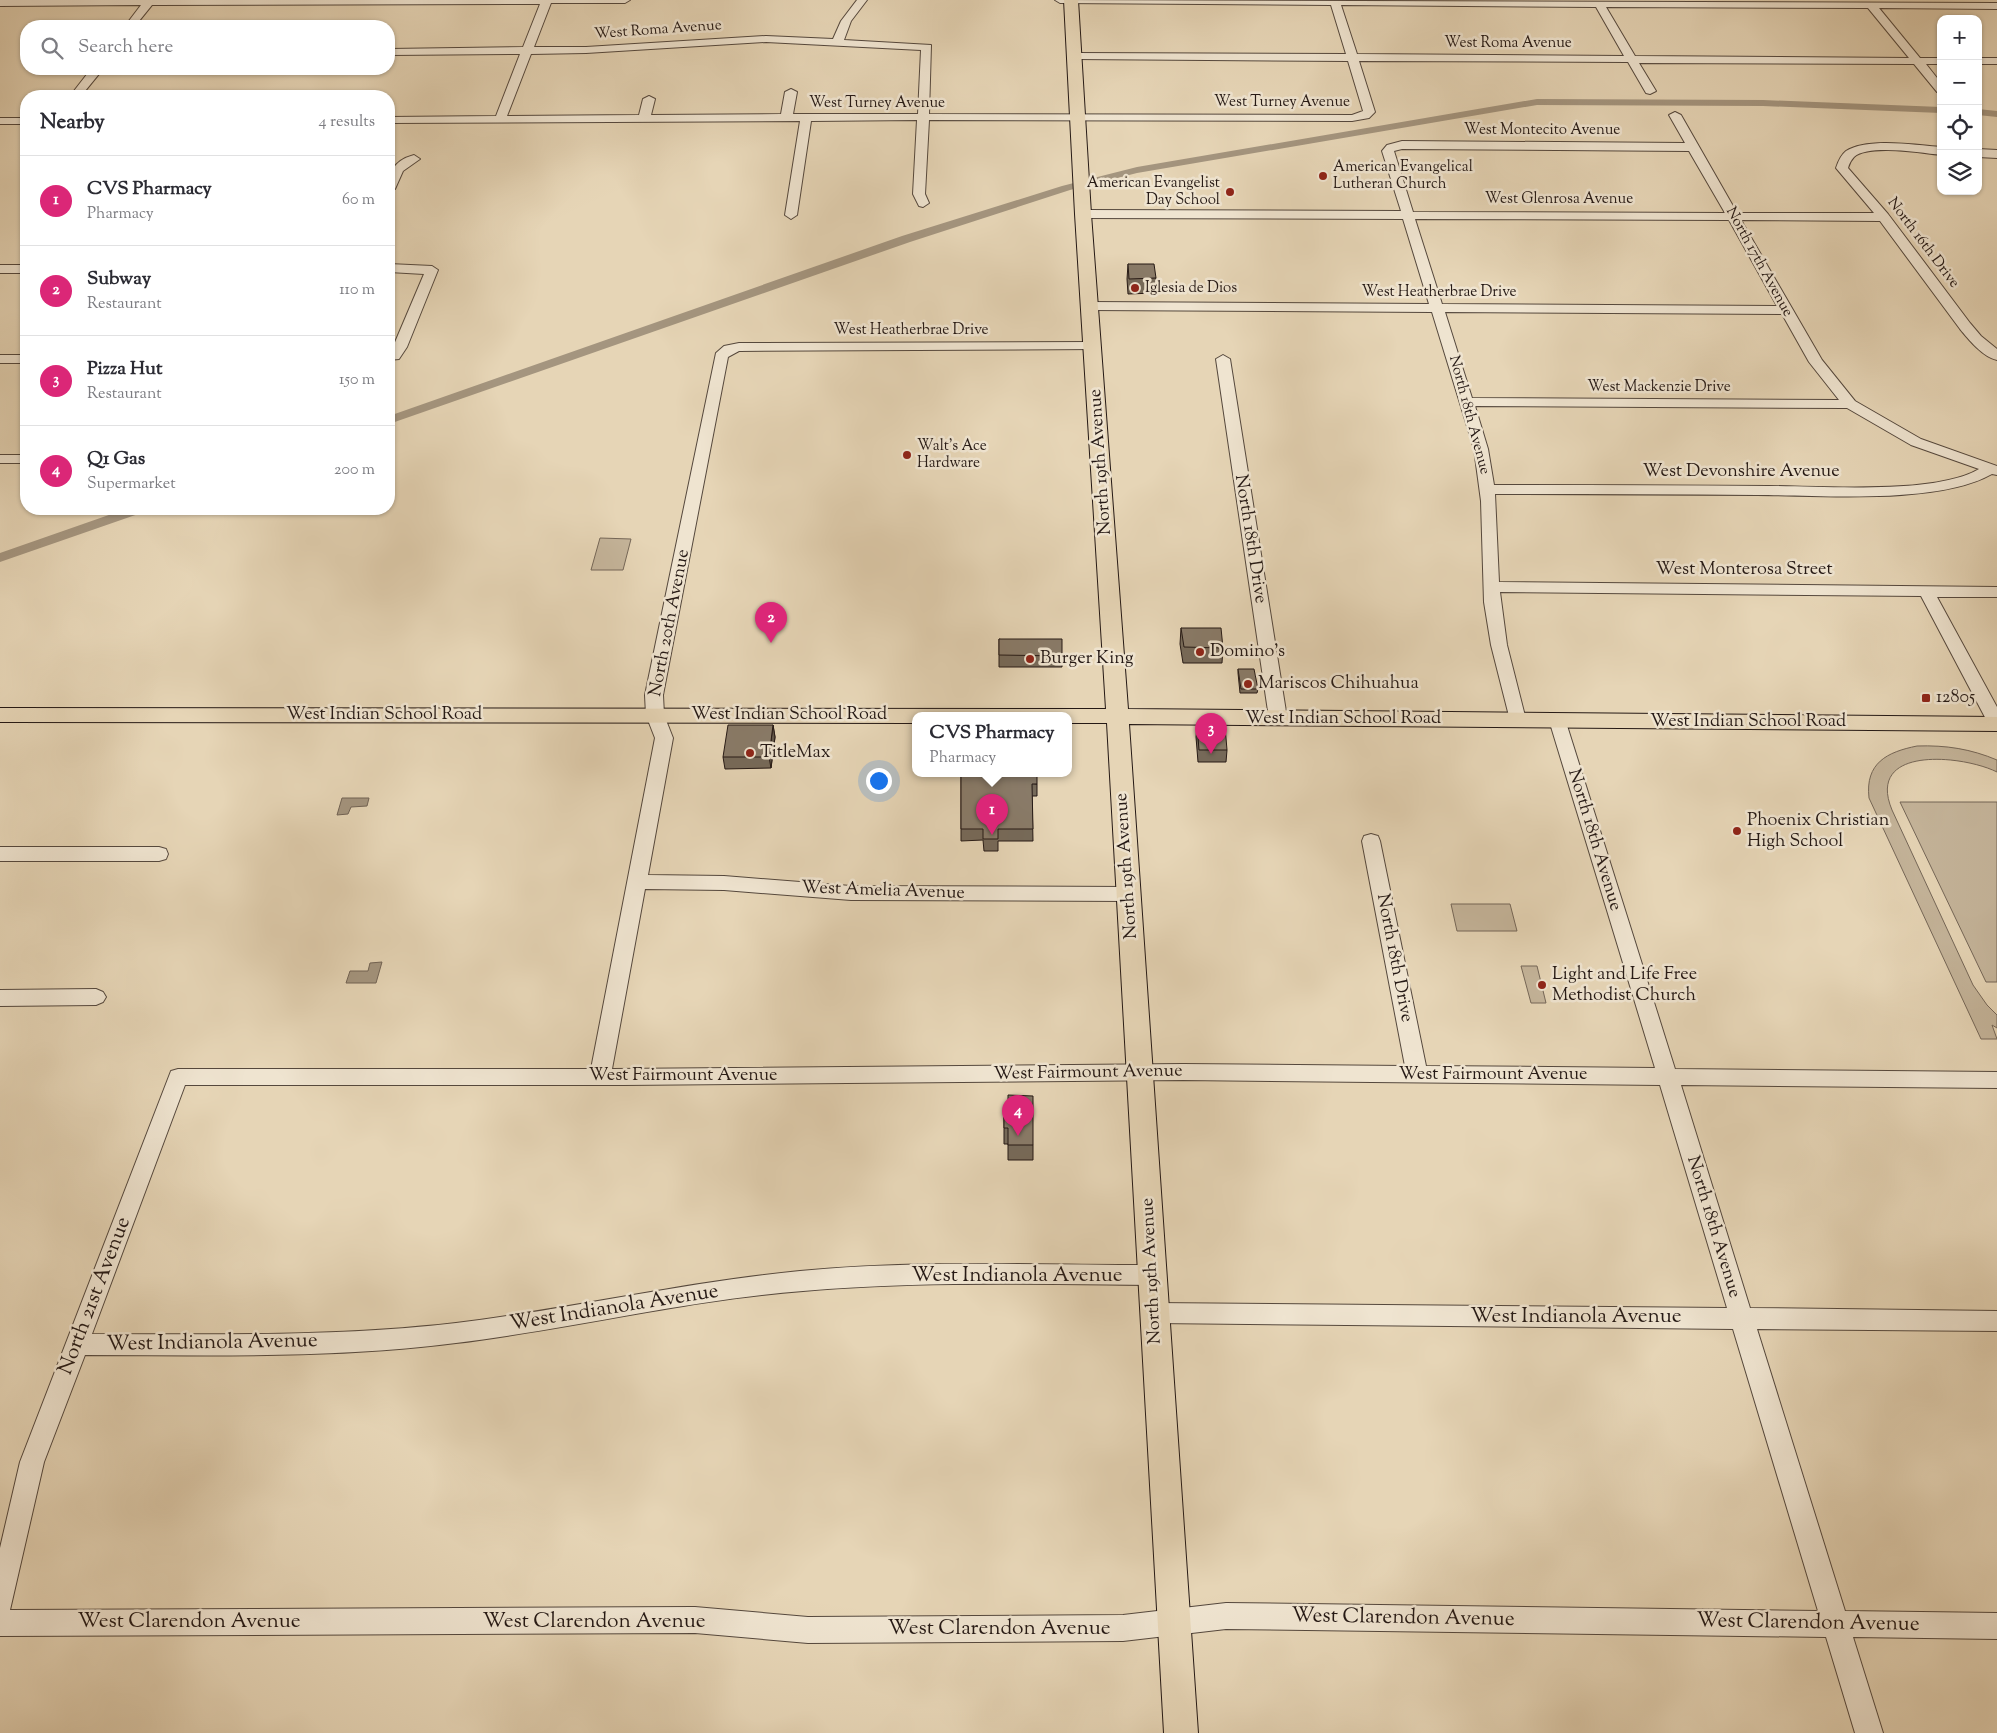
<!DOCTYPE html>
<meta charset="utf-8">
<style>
:root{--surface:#fff;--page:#f7f7f7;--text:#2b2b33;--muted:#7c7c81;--line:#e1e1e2;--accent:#db2777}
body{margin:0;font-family:"Sorts Mill Goudy",serif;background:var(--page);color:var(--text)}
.controls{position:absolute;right:15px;top:15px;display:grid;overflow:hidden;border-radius:10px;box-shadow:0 1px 4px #0004}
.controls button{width:45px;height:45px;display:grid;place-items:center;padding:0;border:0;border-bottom:1px solid var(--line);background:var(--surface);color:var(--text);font:25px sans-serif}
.you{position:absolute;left:878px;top:780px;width:18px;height:18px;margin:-12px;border:4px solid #fff;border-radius:50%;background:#1a73e8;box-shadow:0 0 0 8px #1a73e833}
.badge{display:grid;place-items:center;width:32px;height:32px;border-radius:50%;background:var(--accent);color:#fff;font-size:16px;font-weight:700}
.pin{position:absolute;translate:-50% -41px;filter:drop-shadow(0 1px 2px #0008)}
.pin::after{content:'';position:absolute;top:26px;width:18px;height:15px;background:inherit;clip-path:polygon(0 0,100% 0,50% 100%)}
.popup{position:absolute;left:912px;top:712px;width:160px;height:65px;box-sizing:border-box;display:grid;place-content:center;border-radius:10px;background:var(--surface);filter:drop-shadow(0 1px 4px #0005);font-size:16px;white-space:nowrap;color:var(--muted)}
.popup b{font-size:19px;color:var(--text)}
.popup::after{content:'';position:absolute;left:50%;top:100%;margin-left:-10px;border:10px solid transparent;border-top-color:var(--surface)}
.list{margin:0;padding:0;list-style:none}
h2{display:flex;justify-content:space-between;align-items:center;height:65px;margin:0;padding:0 20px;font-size:21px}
h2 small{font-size:16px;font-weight:400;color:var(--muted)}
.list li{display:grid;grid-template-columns:32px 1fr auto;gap:15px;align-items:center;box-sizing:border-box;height:90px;padding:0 20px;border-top:1px solid var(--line)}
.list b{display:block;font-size:19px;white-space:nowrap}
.list p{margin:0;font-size:16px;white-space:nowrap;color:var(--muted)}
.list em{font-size:16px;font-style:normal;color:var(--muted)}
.icon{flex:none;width:28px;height:28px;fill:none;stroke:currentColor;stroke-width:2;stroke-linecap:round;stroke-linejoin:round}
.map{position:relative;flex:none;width:1997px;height:1733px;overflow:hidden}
.search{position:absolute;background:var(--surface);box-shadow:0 1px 4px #0004;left:20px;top:20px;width:375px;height:55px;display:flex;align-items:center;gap:12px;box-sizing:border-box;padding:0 18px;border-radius:20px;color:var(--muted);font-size:19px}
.panel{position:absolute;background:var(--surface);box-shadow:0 1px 4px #0004;left:20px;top:90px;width:375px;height:425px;border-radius:20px}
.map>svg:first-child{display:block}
</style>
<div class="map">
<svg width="1997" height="1733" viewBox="0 0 1997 1733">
<rect width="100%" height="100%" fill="#e6d5b6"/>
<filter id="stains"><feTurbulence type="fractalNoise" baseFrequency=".004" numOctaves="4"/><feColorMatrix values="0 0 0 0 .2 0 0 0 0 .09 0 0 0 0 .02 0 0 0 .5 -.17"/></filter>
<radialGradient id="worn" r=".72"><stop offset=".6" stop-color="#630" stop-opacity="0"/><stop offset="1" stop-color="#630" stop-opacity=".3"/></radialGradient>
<!-- green -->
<path fill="#c5b59b" stroke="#756758" d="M600 538 631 539 623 570H591Z
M1917 746C1946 745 1971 749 1997 760V772C1963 755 1865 745 1892 810L1973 985 1987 1005 1997 1015V1028L1992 1025 1997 1039H1981L1869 798C1865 763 1887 752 1917 746Z
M1900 802H1997V982H1986Z
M1451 904H1510L1517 931H1457Z
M1521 966H1537L1546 1003H1531Z"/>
<!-- water -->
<path fill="#a4957f" stroke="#716355" d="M342 798H369L367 806 351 807 348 814 337 815Z
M382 962 376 983H346L350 971H368L370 963Z"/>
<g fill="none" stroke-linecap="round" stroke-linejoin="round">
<!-- canal -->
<path fill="#a4957f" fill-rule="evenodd" d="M1537 99 1763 100 1941 107V113L1763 106 1537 105 1137 173 1070 190 910 242 389 424V416L902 236 1062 186 1137 167Z
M1978 109 1997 111V117L1978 115Z
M126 509H146L144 512 0 562V553Z"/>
<defs>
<path id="minor" d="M0 0H630L625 3H551L534 47H586L766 36 833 39 841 21 857 0H867L851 21 844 40 931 45 929 114 1352 115 1363 111 1348 61 1075 59 1070 56 1075 53 1346 54 1331 5 1060 3 1055 0 1997 3V9L1879 8 1920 58H1941V64H1926L1941 83V93L1937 92 1914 64 1639 63 1656 91 1650 94 1646 93 1628 62 1359 61 1375 112 1369 118 1352 121 929 120 925 194 929 203 923 207 919 206 913 194 917 120 811 121 797 215 791 219 785 215 800 121 389 123V117L496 116 520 54 390 55 389 49 523 47 540 4 152 5 135 26H125L141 5 0 6ZM1341 5 1596 7 1624 56 1357 54ZM1606 7 1868 8 1909 58 1635 56ZM766 42 921 50 918 114H793L797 92 791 89 785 92 781 114 651 115 655 99 649 96 643 99 639 115 507 116 531 54 586 53Z
M1978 58H1997V64H1978Z
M91 69H103L81 96H70Z
M1675 112 1681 115 1737 213H1874L1836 168C1838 162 1841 155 1846 151 1868 137 1916 145 1941 147V155C1921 153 1869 144 1854 157 1851 160 1849 164 1848 168L1888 214 1970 323 1981 336 1997 349V360C1983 357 1969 340 1960 329L1880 221 1741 220 1822 360 1855 401 1921 439 1997 466V475L1992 474C1938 505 1820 495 1757 495 1670 494 1583 494 1495 494L1499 582 1997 587V597H1937L1997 707V729L1991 727 1988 723 1921 596 1500 592 1507 645 1526 720 1523 724H1511L1491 645 1484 602 1481 501 1474 449 1432 312 1090 310 1083 306 1090 302 1429 304 1403 219 1083 218 1077 214 1083 210 1401 211 1382 151 1387 145 1402 141 1685 143 1669 115ZM1402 149 1689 151 1725 213 1413 212 1394 151ZM1415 219 1729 220 1777 306 1442 304ZM1445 312 1782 314 1809 362 1839 400 1472 398ZM1475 406 1847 408 1911 445 1979 469C1935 495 1821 486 1768 486 1677 485 1585 485 1494 485L1488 449Z
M0 118H26V124H0Z
M1978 149 1997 150V158L1978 157Z
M414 155 420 159 403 171 395 189 389 193C389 173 392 161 414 155Z
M389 264 432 266 438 270 407 347 399 359 389 360V352L393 347 424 274 389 272Z
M0 265H26V273H0Z
M1093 342 1098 343 1100 346 1098 349 739 351 728 357 663 695 664 715 673 738 648 875 724 876 851 886 1129 887 1136 889 1139 894 1136 899 1129 901 851 900 724 890 645 889 612 1069 1183 1064 1405 1066 1362 841 1364 836 1371 834 1378 836 1380 841 1426 1066 1655 1068 1549 720 1552 716H1564L1675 1069 1997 1072V1088L1681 1085 1750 1308 1997 1311V1331L1757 1329 1845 1611 1997 1613V1639L1853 1637 1883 1733H1855L1826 1637 1226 1629 1123 1641 808 1643 695 1633 0 1636V1548L20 1462 171 1071 178 1069H591L655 738 646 715 645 695 716 353 724 346 739 343ZM1183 1080 1660 1085 1727 1308 1154 1303 1146 1306 1142 1313 1146 1320 1154 1323 1733 1329 1818 1611 1226 1603 1123 1615 808 1617 695 1607 10 1610 44 1462 85 1355C208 1355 333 1359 456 1343 572 1329 686 1300 803 1291 919 1281 1036 1284 1153 1285L1161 1282 1164 1275 1161 1268 1153 1265C1035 1265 917 1260 800 1271 684 1282 571 1309 456 1323 335 1337 214 1334 92 1334L185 1085H624Z
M0 355H26V363H0Z
M1223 355 1230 359 1287 718 1284 722H1272L1269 718 1216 359Z
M0 455H26V463H0Z
M0 847H159L166 849 168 854 166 859 159 861H0Z
M96 989 103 992 106 997 103 1002 96 1005 0 1006V990Z"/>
<path id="major" d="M1064 0H1078L1091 214 1128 709 1997 717V731L1129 724 1198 1733H1164L1107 723H1068V716H916V723L0 722V708L1106 709 1075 214Z"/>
</defs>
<!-- minor casing -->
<use href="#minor" stroke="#55483d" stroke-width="2"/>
<!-- major casing -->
<use href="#major" stroke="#251915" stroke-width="2"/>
<!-- minor -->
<use href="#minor" fill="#efe4d0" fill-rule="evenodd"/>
<!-- major -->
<use href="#major" fill="#e6d5b6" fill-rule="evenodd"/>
</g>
<!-- wall -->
<path fill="#766a5a" stroke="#251915" d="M1128 264 1156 278 1155 293 1128 294 1127 279Z
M1181 628 1223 648 1222 663H1183L1180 644Z
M999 639 1062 656V667H999Z
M1238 669 1258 689 1257 693H1240L1238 673Z
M773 725 775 737 771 768 725 769 723 757Z
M1197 725 1227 750 1226 762H1198L1196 737Z
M961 774 1037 784V796H1032L1033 841H998V851H984L983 840 961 841Z
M1004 1112 1033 1145V1160H1008V1144H1004Z"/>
<!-- shaded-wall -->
<path fill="#60564a" stroke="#251915" d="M773 725 775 737 771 768 769 757Z"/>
<!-- building -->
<path fill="#897b69" stroke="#251915" d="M1128 264H1154L1156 278 1129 279Z
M1181 628H1221L1223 648 1184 647Z
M999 639H1062V656L999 655Z
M1238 669H1254L1258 689H1241Z
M728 725H773L769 757H723Z
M1197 725 1225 726 1227 750H1199Z
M961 774H1037V784H1032L1033 829H998V839H983V829H961Z
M1008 1095 1033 1096V1145H1008V1128H1004V1112H1008Z"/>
<!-- markers -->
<g fill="#8f2418" stroke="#efe4d0" stroke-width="2">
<circle cx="1323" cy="176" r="5"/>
<circle cx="1230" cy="192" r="5"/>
<circle cx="1135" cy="288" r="5"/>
<circle cx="907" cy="455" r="5"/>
<circle cx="1200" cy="652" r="5"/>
<circle cx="1030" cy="659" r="5"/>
<circle cx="1248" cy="684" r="5"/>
<rect x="1921" y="693" width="10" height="10" rx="2.5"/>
<circle cx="750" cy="753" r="5"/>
<circle cx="1737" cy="831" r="5"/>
<circle cx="1542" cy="985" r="5"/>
</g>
<g text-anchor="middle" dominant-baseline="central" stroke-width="5" stroke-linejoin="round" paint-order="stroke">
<!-- far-street labels -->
<g font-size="15" fill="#251915" stroke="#efe4d0">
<text transform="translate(658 30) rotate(-4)">West Roma Avenue</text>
<text x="1508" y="43">West Roma Avenue</text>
<text x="1282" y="102">West Turney Avenue</text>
<text x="877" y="103">West Turney Avenue</text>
<text x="1542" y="130">West Montecito Avenue</text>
<text x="1559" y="199">West Glenrosa Avenue</text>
<text transform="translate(1923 243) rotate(53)">North 16th Drive</text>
<text transform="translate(1759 262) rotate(61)">North 17th Avenue</text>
<text x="1439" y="292">West Heatherbrae Drive</text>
<text x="911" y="330">West Heatherbrae Drive</text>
<text x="1659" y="387">West Mackenzie Drive</text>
<text transform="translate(1469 415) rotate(75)">North 18th Avenue</text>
</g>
<!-- far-poi labels -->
<g font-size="15" fill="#251915" stroke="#efe4d0" text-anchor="start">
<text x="1333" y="167">American Evangelical<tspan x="1333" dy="17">Lutheran Church</tspan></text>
<text x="1220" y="183" text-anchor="end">American Evangelist<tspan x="1220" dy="17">Day School</tspan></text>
<text x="1145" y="288">Iglesia de Dios</text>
<text x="917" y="446">Walt's Ace<tspan x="917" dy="17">Hardware</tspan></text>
</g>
<!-- street labels -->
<g font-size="18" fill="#251915" stroke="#efe4d0">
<text transform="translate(1101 462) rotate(-94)">North 19th Avenue</text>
<text x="1741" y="472">West Devonshire Avenue</text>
<text transform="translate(1250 539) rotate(81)">North 18th Drive</text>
<text x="1744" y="570">West Monterosa Street</text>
<text transform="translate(670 623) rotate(-79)">North 20th Avenue</text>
<text x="384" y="715">West Indian School Road</text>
<text x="789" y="715">West Indian School Road</text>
<text x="1343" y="719">West Indian School Road</text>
<text x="1748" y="722">West Indian School Road</text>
<text transform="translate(1594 840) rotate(73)">North 18th Avenue</text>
<text transform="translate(1127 866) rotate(-94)">North 19th Avenue</text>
<text transform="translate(883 891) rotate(2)">West Amelia Avenue</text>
<text transform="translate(1394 958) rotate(79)">North 18th Drive</text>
<text transform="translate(1088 1073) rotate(-1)">West Fairmount Avenue</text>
<text x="1493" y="1075">West Fairmount Avenue</text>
<text x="683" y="1076">West Fairmount Avenue</text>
<text transform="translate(1713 1227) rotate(73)">North 18th Avenue</text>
<text transform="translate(1152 1271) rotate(-93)">North 19th Avenue</text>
</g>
<!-- poi labels -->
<g font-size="18" fill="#251915" stroke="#efe4d0" text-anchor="start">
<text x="1210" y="652">Domino's</text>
<text x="1040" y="659">Burger King</text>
<text x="1258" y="684">Mariscos Chihuahua</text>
<text x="1936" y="698">12805</text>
<text x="760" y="753">TitleMax</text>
<text x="1747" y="821">Phoenix Christian<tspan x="1747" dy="21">High School</tspan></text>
<text x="1552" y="975">Light and Life Free<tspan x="1552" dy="21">Methodist Church</tspan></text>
</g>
<!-- near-street labels -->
<g font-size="21" fill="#251915" stroke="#efe4d0">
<text x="1017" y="1276">West Indianola Avenue</text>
<text transform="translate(95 1296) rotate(-69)">North 21st Avenue</text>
<text transform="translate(614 1308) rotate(-9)">West Indianola Avenue</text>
<text x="1576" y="1317">West Indianola Avenue</text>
<text transform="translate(212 1343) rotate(-1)">West Indianola Avenue</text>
<text transform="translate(1403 1618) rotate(1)">West Clarendon Avenue</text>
<text x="189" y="1622">West Clarendon Avenue</text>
<text x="594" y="1622">West Clarendon Avenue</text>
<text transform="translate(1808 1623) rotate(1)">West Clarendon Avenue</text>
<text x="999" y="1629">West Clarendon Avenue</text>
</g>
</g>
<rect width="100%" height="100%" filter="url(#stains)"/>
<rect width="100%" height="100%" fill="url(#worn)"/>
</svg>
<div class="controls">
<button>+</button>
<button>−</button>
<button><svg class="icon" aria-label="locate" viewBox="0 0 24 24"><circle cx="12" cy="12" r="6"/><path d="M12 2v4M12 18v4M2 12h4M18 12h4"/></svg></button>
<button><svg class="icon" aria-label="layers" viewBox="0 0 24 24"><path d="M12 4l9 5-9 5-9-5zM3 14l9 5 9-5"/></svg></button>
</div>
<div class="you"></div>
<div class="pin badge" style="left:992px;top:835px">1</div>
<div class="popup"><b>CVS Pharmacy</b>Pharmacy</div>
<div class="pin badge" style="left:771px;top:643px">2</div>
<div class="pin badge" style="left:1211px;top:754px">3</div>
<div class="pin badge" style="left:1018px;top:1136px">4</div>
<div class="search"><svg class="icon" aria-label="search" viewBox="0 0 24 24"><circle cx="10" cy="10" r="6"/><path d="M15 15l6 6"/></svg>Search here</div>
<section class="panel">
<h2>Nearby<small>4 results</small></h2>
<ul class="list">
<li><span class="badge">1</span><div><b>CVS Pharmacy</b><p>Pharmacy</p></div><em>60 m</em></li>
<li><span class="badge">2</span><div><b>Subway</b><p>Restaurant</p></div><em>110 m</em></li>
<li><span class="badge">3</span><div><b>Pizza Hut</b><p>Restaurant</p></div><em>150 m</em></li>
<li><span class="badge">4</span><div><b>Q1 Gas</b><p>Supermarket</p></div><em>200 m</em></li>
</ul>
</section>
</div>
